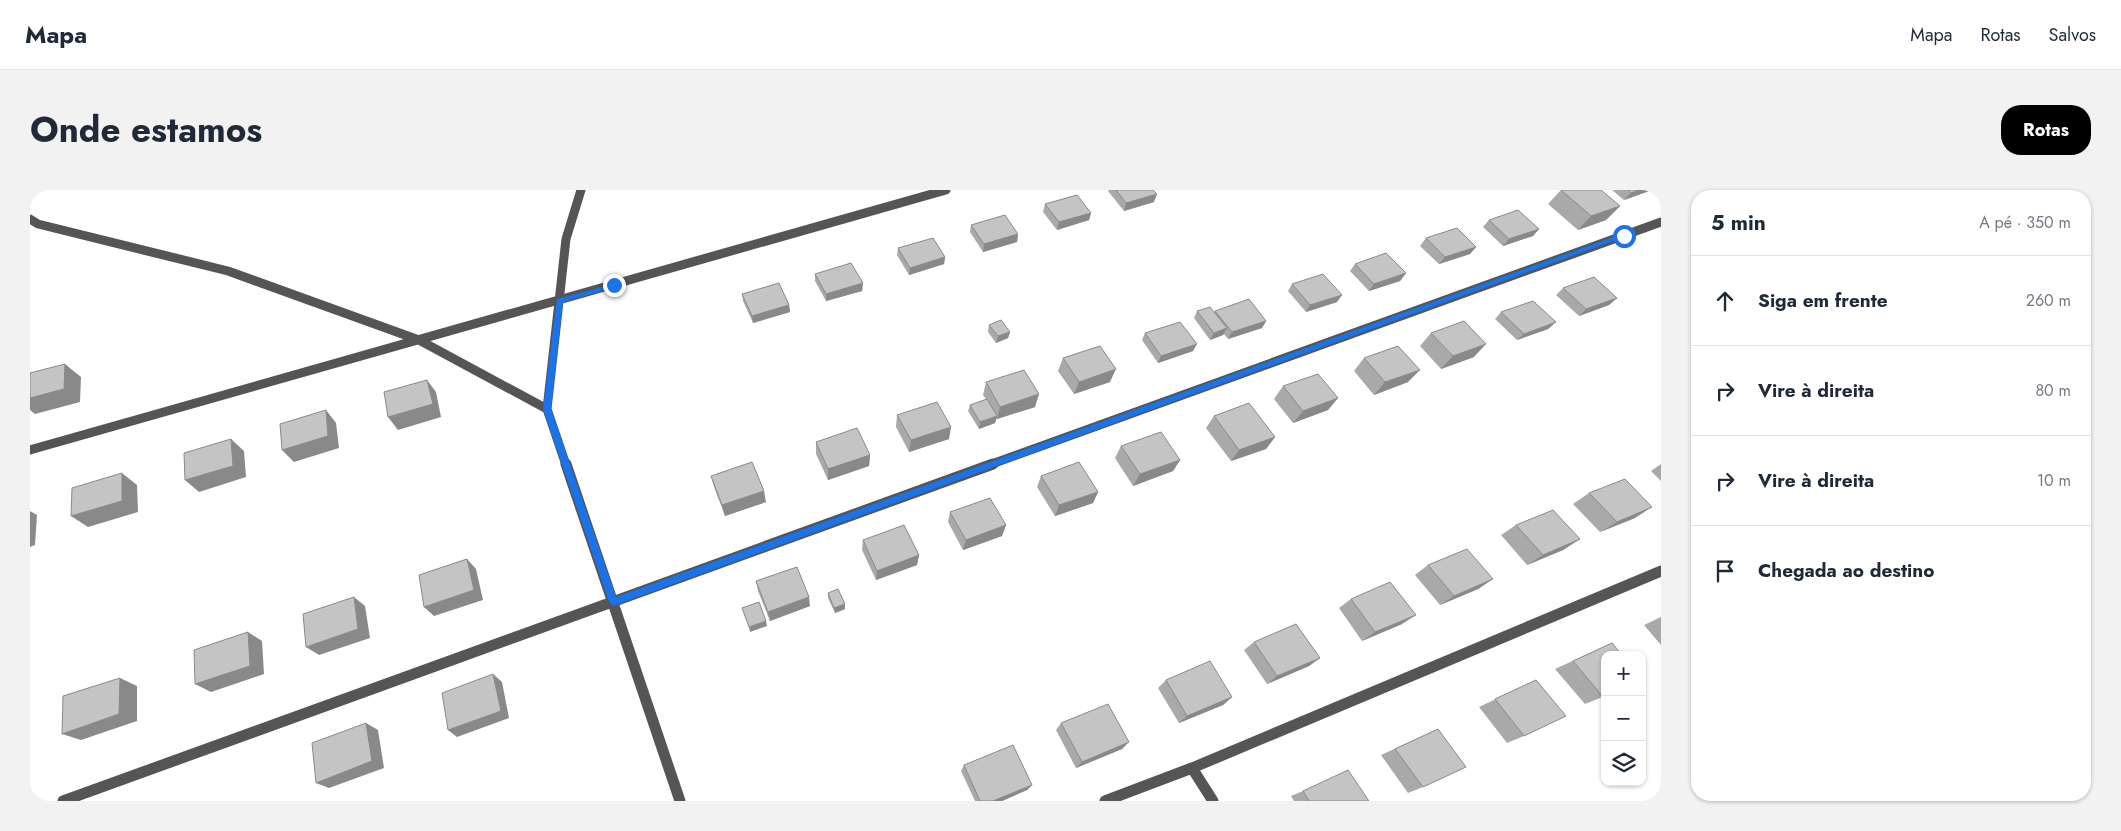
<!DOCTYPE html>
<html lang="pt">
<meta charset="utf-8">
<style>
:root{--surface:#fff;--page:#f2f2f3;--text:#1f2937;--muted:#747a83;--line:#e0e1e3;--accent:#000}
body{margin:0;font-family:Jost,sans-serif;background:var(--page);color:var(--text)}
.controls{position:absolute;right:15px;bottom:15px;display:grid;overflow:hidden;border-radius:10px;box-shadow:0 1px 4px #0004}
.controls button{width:45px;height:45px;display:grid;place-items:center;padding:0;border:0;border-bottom:1px solid var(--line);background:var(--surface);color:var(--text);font:25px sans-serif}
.stop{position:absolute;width:15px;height:15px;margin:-11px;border:4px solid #1a73e8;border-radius:50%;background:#fff}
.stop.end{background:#1a73e8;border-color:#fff;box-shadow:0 1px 5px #0008}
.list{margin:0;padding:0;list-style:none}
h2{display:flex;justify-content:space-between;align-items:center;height:65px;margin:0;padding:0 20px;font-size:21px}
h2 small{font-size:16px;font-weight:400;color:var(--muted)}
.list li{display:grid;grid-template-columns:32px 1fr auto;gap:15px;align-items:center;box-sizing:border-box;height:90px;padding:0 20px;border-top:1px solid var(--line)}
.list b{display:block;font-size:19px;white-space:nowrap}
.list em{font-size:16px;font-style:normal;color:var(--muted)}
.icon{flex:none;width:28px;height:28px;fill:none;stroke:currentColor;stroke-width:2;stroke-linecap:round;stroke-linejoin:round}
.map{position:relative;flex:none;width:1631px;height:611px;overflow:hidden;border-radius:20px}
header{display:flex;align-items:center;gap:30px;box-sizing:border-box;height:70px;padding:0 25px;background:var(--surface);border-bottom:1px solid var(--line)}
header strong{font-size:24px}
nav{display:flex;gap:28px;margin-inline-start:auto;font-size:18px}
.intro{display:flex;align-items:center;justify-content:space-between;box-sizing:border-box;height:120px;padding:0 30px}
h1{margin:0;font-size:35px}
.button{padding:12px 22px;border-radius:20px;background:var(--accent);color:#fff;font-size:18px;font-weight:700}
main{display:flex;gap:30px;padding:0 30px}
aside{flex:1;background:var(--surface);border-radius:20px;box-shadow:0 1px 4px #0004}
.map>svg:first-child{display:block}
</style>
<header>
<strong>Mapa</strong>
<nav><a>Mapa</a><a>Rotas</a><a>Salvos</a></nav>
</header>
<div class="intro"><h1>Onde estamos</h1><a class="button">Rotas</a></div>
<main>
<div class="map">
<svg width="1631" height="611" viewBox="0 0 1631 611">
<rect width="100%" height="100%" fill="#fff"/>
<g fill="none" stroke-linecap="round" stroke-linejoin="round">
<!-- minor-far1 -->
<path stroke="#555" stroke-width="9" d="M0 29 8 34 198 81 389 150 517 219
M0 260 916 0
M536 275 517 219 536 49 551 0
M959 275 1631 32"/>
<!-- minor -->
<path stroke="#555" stroke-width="11" d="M536 274 650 611
M1162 578 1183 611
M33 611 963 274
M1075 611 1162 578 1631 381"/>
</g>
<!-- wall -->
<path fill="#a9a9a9" d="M1079 0H1123L1124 12 1094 21 1078 1Z
M1531 0H1571L1590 16 1576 30 1548 40 1518 14Z
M1582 0H1622L1594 10Z
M1015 14 1061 23 1059 30 1027 40 1013 22Z
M1459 30 1509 39 1503 46 1473 56 1453 37Z
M941 35 988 44 987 52 953 62 940 42Z
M1396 48 1446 57 1440 64 1409 74 1390 56Z
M868 58 915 67 914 74 879 85 867 65Z
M1325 74 1376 83 1370 91 1339 101 1320 81Z
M785 84 833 93 832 101 796 111 785 91Z
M1262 94 1307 112 1276 122 1258 101Z
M1533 98 1587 108 1579 115 1549 126 1526 105Z
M712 104 759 115 760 122 723 133 713 111Z
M1167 121 1184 122 1185 121 1236 131 1232 138 1198 149 1194 144 1193 145 1180 150 1164 128Z
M1471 122 1526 132 1518 139 1487 150 1465 129Z
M959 135 980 142 978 148 966 153 958 142Z
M1115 143 1163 161 1128 173 1112 150Z
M1401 143 1444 167 1411 179 1390 156Z
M1033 168 1080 192 1044 204 1028 181Z
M1334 168 1378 192 1344 205 1324 181Z
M956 192 1005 217 967 229V228L965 233 949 239 938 221 940 215 956 209 953 205Z
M1253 196 1308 208 1298 220 1263 233 1244 209Z
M867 225 919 249 879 262 866 237Z
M1184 226 1245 247 1236 259 1201 271 1176 238Z
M786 252 840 265 839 276 798 290 786 264Z
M1091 256 1150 270 1143 281 1103 296 1085 268Z
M1631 274V291L1621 281Z
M681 286 736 312 695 326 684 297Z
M1011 286 1068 302 1063 313 1025 326 1007 297Z
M1559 303 1605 328 1570 342 1543 314Z
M920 322 976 335 972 346 933 360 918 332Z
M1486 335 1550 349 1533 360 1497 375 1471 345Z
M833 350 889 365 887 375 846 390 832 360Z
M1398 375 1463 389 1448 399 1410 415 1385 385Z
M726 391 780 416 740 431 728 401Z
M798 403 815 414V419L805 423 798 408Z
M1321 409 1372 434 1332 451 1309 418Z
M1631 427V455L1614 435Z
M1224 452 1290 468 1279 476 1237 494 1214 460Z
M1582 453 1575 506 1555 514 1525 479Z
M1136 490 1202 507 1193 515 1149 533 1128 498Z
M1506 490 1494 546 1477 553 1449 517Z
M1031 533 1092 559 1046 578 1026 540Z
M1408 539 1393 597 1378 603 1351 565Z
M934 575 1002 595 997 600 972 611H945L931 581Z
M1273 601 1339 611H1264L1261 606Z"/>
<!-- shaded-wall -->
<path fill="#898989" d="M1609 0H1622L1594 10 1601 3Z
M1127 4 1124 12 1094 21 1096 13Z
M1590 16 1576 30 1548 40 1561 26Z
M1061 23 1059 30 1027 40 1029 32Z
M1509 39 1503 46 1473 56 1479 49Z
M988 44 987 52 953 62 954 54Z
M1446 57 1440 64 1409 74 1415 67Z
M915 67 914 74 879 85 880 78Z
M1376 83 1370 91 1339 101 1344 94Z
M833 93 832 101 796 111V104Z
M1312 105 1307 112 1276 122 1280 115Z
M1587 108 1579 115 1549 126 1556 119Z
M759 115 760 122 723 133 722 126Z
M1236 131 1232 138 1198 149 1202 142Z
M1526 132 1518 139 1487 150 1494 144Z
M1197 138 1193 145 1180 150 1184 143Z
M980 142 978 148 966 153 968 146Z
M1167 154 1163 161 1128 173 1131 166Z
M1456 154 1444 167 1411 179 1423 166Z
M35 174 51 187 50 212 5 224 0 220V208Z
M1086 179 1080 192 1044 204 1049 192Z
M1390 180 1378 192 1344 205 1355 192Z
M397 190 406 202 411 227 368 240 358 227Z
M1009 204 1005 217 967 229 970 217Z
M1308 208 1298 220 1263 233 1273 221Z
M296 220 306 233 309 258 264 272 252 260Z
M967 226 965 233 949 239 950 232Z
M921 237 919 249 879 262 881 250Z
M1245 247 1236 259 1201 271 1209 260Z
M201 249 214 261 216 287 169 302 155 290Z
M840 265 839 276 798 290V279Z
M1150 270 1143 281 1103 296 1110 284Z
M92 283 107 295 108 322 58 337 41 326Z
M734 301 736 312 695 326 692 315Z
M1068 302 1063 313 1025 326 1029 315Z
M1622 317 1605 328 1570 342 1587 332Z
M0 321 7 325 5 355 0 357Z
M976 335 972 346 933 360 936 350Z
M1550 349 1533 360 1497 375 1513 365Z
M889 365 887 375 846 390 847 381Z
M437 369 446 379 453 410 404 426 394 417Z
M1463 389 1448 399 1410 415 1424 406Z
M324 407 335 416 340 448 289 465 276 457Z
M779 407 780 416 740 431 738 422Z
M815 414V419L805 423 804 418Z
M1386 425 1372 434 1332 451 1345 442Z
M736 431 737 436 720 442 719 437Z
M218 442 232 451 234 484 181 502 165 494Z
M1290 468 1279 476 1237 494 1247 486Z
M463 484 472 492 479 528 427 547 418 540Z
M90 488 107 496V531L51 550 32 544Z
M1202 507 1193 515 1149 533 1157 526Z
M336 533 348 540 354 578 299 598 286 593Z
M1099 552 1092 559 1046 578 1052 572Z
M1002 595 997 600 972 611H963Z"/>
<!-- building -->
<path fill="#c4c4c4" stroke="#898989" d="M1086 0H1123L1127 4 1096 13Z
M1531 0H1571L1590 16 1561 26Z
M1598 0H1609L1601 3Z
M1047 5 1061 23 1029 32 1015 14Z
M1488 20 1509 39 1479 49 1459 30Z
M975 25 988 44 954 54 941 35Z
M1427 38 1446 57 1415 67 1396 48Z
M903 48 915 67 880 78 868 58Z
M1356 63 1376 83 1344 94 1325 74Z
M821 73 833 93 796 104 785 84Z
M1293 84 1312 105 1280 115 1262 94Z
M1564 87 1587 108 1556 119 1533 98Z
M749 93 759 115 722 126 712 104Z
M1219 109 1236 131 1202 142 1185 121Z
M1503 111 1526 132 1494 144 1471 122Z
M1180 117 1197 138 1184 143 1167 121Z
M971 130 980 142 968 146 959 135Z
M1434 131 1456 154 1423 166 1401 143Z
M1150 132 1167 154 1131 166 1115 143Z
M1070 156 1086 179 1049 192 1033 168Z
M1368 156 1390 180 1355 192 1334 168Z
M35 174 34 199 0 208V183Z
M994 180 1009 204 970 217 956 192Z
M1288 184 1308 208 1273 221 1253 196Z
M397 190 403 214 358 227 354 202Z
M957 209 967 226 950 232 940 215Z
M907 212 921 237 881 250 867 225Z
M1219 213 1245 247 1209 260 1184 226Z
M296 220 298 246 252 260 250 234Z
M827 238 840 265 798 279 786 252Z
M1131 242 1150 270 1110 284 1091 256Z
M201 249 203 276 155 290 154 263Z
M722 272 734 301 692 315 681 286Z
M1049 272 1068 302 1029 315 1011 286Z
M92 283V311L41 326 42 298Z
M1595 289 1622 317 1587 332 1559 303Z
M960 308 976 335 936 350 920 322Z
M1523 320 1550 349 1513 365 1486 335Z
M874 335 889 365 847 381 833 350Z
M1437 359 1463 389 1424 406 1398 375Z
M437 369 444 400 394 417 389 385Z
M767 377 779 407 738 422 726 391Z
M1360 392 1386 425 1345 442 1321 409Z
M808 399 815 414 804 418 798 403Z
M324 407 328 439 276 457 273 424Z
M729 412 736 431 719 437 712 418Z
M1266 434 1290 468 1247 486 1224 452Z
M218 442 220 476 165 494 164 460Z
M1582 453 1592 465H1575V506L1573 507 1543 471Z
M1180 471 1202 507 1157 526 1136 490Z
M463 484 471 521 418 540 412 503Z
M90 488 89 524 32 544 33 506Z
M1506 490 1536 526 1494 546 1465 509Z
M1078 514 1099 552 1052 572 1031 533Z
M336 533 342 571 286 593 282 553Z
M1408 539 1436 577 1393 597 1365 559Z
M983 555 1002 595 963 611H950L934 575Z
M1318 580 1339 611H1279L1273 601Z"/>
<!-- route -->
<path fill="#1a73e8" d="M1591 44 1597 46 583 416 579 412 513 219 527 109 587 93V97L533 112 521 219 586 407Z"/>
</svg>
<div class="controls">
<button>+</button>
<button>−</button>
<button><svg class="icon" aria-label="layers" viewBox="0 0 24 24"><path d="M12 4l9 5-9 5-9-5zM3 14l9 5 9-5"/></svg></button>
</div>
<div class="stop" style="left:1594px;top:46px"></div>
<div class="stop end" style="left:584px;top:95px"></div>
</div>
<aside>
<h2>5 min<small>A pé · 350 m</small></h2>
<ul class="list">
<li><svg class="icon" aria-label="ahead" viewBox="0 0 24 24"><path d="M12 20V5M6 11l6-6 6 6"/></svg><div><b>Siga em frente</b></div><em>260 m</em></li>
<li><svg class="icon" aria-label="right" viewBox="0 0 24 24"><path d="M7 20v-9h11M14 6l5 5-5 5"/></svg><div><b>Vire à direita</b></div><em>80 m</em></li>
<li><svg class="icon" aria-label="right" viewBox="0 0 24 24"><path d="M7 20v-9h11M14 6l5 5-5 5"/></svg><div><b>Vire à direita</b></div><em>10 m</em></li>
<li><svg class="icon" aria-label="arrive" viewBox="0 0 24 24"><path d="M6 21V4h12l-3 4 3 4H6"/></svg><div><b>Chegada ao destino</b></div></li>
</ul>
</aside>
</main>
